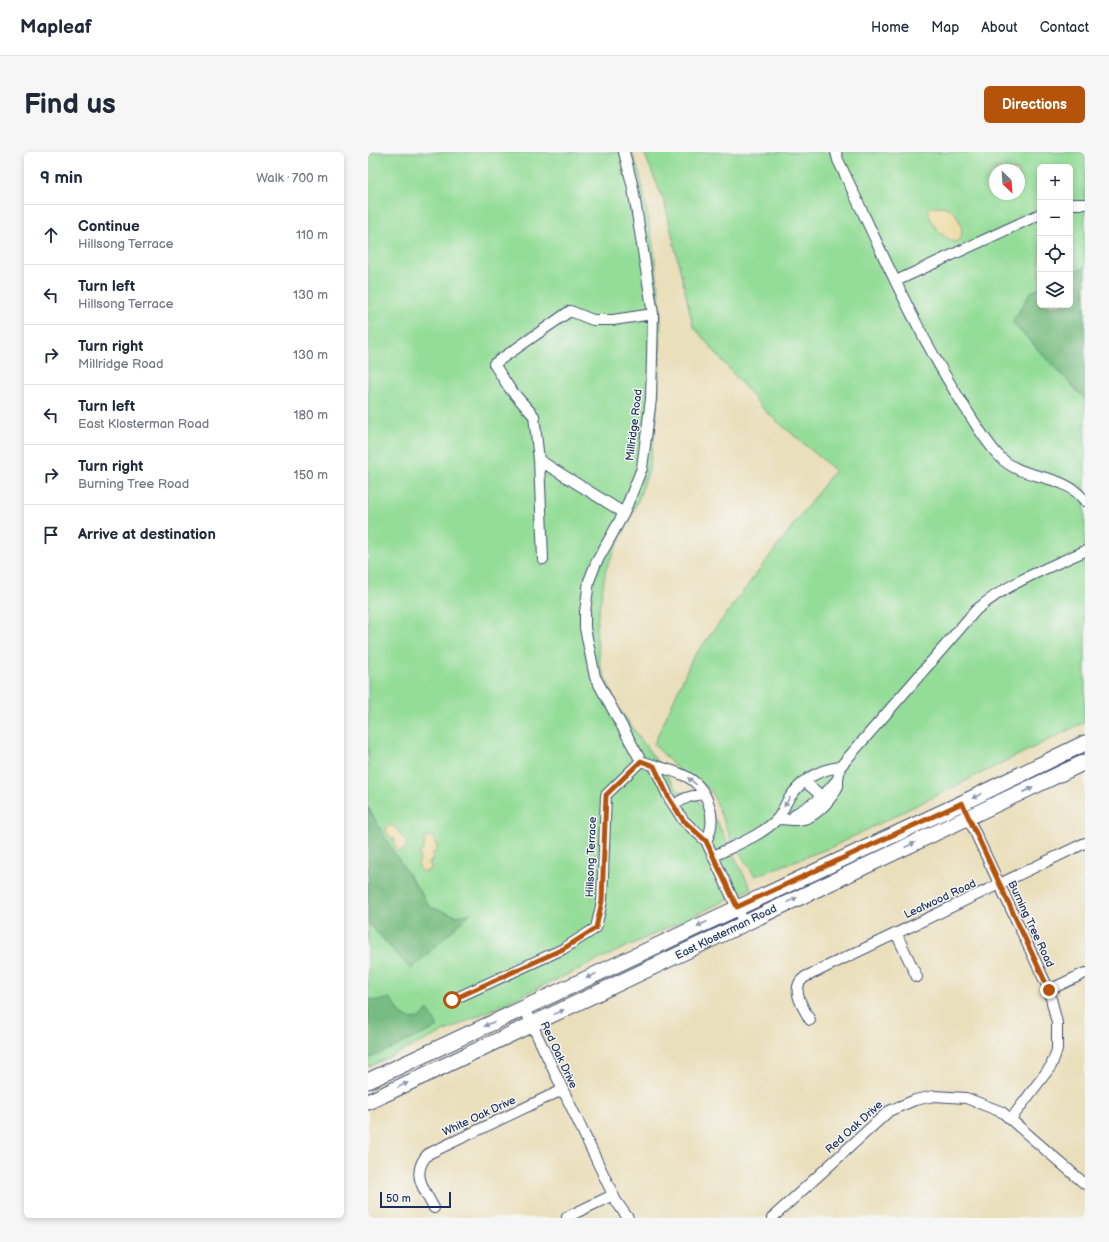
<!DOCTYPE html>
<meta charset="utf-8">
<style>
:root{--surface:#fff;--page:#f6f6f7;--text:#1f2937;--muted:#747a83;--line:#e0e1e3;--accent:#b45309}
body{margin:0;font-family:"Balsamiq Sans",sans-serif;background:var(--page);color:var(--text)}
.controls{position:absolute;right:12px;top:12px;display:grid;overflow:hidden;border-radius:6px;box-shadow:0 2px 6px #0003}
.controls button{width:36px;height:36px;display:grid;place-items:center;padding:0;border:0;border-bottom:1px solid var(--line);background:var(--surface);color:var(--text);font:20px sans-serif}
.compass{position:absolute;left:621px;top:12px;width:36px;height:36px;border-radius:50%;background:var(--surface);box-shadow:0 2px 6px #0003;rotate:155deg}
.scale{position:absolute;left:12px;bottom:10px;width:71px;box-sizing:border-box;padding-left:4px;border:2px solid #1b2f5e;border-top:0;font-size:11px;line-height:14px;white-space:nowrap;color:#1b2f5e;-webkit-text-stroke:3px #f6f6f2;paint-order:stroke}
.stop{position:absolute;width:12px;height:12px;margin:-9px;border:3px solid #b45309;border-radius:50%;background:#fff}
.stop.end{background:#b45309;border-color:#fff;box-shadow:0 1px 4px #0008}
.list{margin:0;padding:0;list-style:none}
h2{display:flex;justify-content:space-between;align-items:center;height:52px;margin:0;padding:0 16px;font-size:17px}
h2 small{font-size:13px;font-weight:400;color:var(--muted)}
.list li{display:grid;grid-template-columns:26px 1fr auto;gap:12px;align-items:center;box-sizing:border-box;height:60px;padding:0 16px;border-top:1px solid var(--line)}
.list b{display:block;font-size:15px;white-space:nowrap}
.list p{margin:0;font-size:13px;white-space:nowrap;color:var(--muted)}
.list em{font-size:13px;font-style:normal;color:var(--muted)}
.icon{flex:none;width:22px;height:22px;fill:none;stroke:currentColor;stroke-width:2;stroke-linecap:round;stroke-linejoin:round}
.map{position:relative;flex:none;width:717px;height:1066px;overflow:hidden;border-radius:6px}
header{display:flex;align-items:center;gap:24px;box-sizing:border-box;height:56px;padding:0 20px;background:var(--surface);border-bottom:1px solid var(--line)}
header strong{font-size:19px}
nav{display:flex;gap:22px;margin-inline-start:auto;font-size:14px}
.intro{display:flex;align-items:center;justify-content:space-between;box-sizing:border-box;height:96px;padding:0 24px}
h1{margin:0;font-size:28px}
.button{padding:10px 18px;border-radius:6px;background:var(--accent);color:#fff;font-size:14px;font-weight:700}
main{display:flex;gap:24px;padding:0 24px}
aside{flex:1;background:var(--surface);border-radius:6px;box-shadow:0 2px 6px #0003}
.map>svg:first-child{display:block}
</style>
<header>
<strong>Mapleaf</strong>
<nav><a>Home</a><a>Map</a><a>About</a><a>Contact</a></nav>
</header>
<div class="intro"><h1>Find us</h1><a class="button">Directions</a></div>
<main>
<aside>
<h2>9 min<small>Walk · 700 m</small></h2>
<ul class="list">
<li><svg class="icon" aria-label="ahead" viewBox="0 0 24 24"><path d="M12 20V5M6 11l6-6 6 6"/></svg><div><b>Continue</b><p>Hillsong Terrace</p></div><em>110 m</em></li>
<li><svg class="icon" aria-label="left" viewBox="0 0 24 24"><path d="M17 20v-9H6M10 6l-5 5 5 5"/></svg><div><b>Turn left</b><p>Hillsong Terrace</p></div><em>130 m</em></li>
<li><svg class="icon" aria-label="right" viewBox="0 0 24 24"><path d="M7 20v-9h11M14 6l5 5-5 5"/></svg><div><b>Turn right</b><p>Millridge Road</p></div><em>130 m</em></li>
<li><svg class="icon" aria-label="left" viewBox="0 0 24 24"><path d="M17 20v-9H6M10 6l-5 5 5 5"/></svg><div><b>Turn left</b><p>East Klosterman Road</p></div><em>180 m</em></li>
<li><svg class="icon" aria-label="right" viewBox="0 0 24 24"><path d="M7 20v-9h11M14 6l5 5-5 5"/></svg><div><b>Turn right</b><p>Burning Tree Road</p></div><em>150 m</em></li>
<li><svg class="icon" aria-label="arrive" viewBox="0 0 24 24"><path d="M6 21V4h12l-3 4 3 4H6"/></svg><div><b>Arrive at destination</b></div></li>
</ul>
</aside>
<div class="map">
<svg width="717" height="1066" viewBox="0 0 717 1066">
<rect width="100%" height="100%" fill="#f6f6f2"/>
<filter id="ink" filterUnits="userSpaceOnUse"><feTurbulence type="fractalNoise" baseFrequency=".025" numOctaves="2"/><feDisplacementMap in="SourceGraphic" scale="8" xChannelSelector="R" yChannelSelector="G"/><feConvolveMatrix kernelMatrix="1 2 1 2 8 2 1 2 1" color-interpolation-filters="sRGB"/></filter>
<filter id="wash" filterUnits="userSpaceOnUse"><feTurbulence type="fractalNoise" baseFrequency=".012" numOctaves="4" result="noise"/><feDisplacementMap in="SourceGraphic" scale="16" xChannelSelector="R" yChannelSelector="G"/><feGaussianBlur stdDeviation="0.9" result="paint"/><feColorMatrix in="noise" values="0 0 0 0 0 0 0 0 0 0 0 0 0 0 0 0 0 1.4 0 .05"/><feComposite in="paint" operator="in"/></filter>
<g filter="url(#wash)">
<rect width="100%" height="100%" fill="#eadfbb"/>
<!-- green -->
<path fill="#94dd98" stroke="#58867b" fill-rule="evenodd" d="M0 0H264L272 23 285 93 293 158 291 229 287 279 281 317 271 346 238 417 228 476 232 514 251 557 310 639 329 648 348 668 383 737 0 915Z
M276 0H717V115L702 122V15H672V136L663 140 644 170 717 247V570L464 695 387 724 364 690 343 638 310 618 286 592 324 507 467 318 397 259 325 174 297 52ZM627 18H651V42H627Z"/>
<!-- forest -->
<path fill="#77bc80" stroke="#49766f" d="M717 115V247L644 170 663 140 672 136V153H702V122Z
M0 655 25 699 62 755 89 764 103 761 43 817 0 771Z
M22 846 33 862 41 867 53 866 60 857 70 875 0 907V847L11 849Z"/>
<!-- sand -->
<path fill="#eeda9e" stroke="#84847e" d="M574 54C588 57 596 72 593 86L587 90C573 84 564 74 560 59L564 55Z
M21 673 28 676 38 689V696L30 700 27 696 26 686H23L19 682 18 677Z
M64 684 69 695 68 699 64 702 65 707 61 711 63 714 62 718 56 720 53 719 50 712 52 708 51 701 55 698 57 686Z"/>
</g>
<g filter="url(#ink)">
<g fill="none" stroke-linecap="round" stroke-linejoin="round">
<defs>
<path id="street" d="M256 0 265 36 285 162 283 247 274 316 256 361 228 411 221 429 217 460V476L227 525 273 609C286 614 301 617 315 623 339 633 351 666 338 689
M468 0 470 8C510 91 546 177 596 254 607 271 617 289 631 304 655 330 694 319 717 349
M702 52H717
M528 129 672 62
M171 308 256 361
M175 407 171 308 166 264 142 237 126 212 202 159 225 168H245L285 162
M286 614 301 646 315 668 338 689 376 771
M436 629 449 640 455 651
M306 654C315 645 324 644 336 642
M598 661 681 838 689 871V898L683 914 643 967
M410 667C416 667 422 668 428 668 446 669 463 648 470 634V627L472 615 608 458C640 431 679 416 717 399
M423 667 429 661 453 646 470 627
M346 704C365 694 395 683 409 667 414 662 416 654 420 648 433 628 449 618 472 615
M528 781 549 825
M681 838 717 821
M84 848 195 797 228 776 234 749 238 643 273 609
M156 856 248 1049 260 1066
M442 868C435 855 421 836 437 825L717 691
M66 1056C56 1037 42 1021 60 1002L194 938
M199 1065 245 1043
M404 1066 521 959 547 948 566 944 598 946 634 960 717 1032"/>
<path id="secondary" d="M0 929 594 651 717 591
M0 950 717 610"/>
</defs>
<!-- street casing -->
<use href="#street" stroke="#3a496c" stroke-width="12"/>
<!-- secondary casing -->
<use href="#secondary" stroke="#3a496c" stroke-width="17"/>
<!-- street -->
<use href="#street" stroke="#fff" stroke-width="10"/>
<!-- secondary -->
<use href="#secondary" stroke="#fff" stroke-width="15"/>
</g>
<!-- one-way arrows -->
<defs><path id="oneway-solid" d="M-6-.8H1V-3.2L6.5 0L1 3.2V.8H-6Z"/></defs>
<g fill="#8d97ae">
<use href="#oneway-solid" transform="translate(324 629) rotate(-141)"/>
<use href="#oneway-solid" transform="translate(660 638) rotate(-25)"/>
<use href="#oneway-solid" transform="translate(609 644) rotate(154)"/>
<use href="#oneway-solid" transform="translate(419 650) rotate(122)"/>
<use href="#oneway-solid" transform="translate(542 693) rotate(-25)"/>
<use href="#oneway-solid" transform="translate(424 748) rotate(-25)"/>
<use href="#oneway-solid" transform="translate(334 772) rotate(155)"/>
<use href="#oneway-solid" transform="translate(223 824) rotate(155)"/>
<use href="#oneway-solid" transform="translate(191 860) rotate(-25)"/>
<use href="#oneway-solid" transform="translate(121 872) rotate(155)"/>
<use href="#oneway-solid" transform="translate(35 933) rotate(-25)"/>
</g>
</g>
<g fill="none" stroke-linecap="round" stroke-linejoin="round" filter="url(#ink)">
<!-- route -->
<path stroke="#b45309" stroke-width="5" d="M84 848 195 797 228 776 234 749 238 643 273 609 286 614 301 646 315 668 338 689 369 755 594 651 681 838"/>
</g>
<g text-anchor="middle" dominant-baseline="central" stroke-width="3" stroke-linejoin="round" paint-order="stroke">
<!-- street labels -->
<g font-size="11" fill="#1b2f5e" stroke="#f6f6f2">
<text transform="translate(266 273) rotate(-83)">Millridge Road</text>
<text transform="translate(223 705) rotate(-88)">Hillsong Terrace</text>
<text transform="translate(572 747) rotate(-25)">Leafwood Road</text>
<text transform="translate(663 772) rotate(65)">Burning Tree Road</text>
<text transform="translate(358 780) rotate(-26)">East Klosterman Road</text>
<text transform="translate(191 903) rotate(65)">Red Oak Drive</text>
<text transform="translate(111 964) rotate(-25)">White Oak Drive</text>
<text transform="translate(486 975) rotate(-42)">Red Oak Drive</text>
</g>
</g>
</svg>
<div class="controls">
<button>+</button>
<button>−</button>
<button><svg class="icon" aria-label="locate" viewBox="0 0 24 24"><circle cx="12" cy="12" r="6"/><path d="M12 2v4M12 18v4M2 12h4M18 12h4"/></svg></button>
<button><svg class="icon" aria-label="layers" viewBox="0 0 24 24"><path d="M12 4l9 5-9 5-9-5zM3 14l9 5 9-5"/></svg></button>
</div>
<svg class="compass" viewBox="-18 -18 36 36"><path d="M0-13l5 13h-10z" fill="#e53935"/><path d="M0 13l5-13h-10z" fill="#747a83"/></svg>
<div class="scale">50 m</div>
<div class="stop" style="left:84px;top:848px"></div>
<div class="stop end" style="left:681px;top:838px"></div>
</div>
</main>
